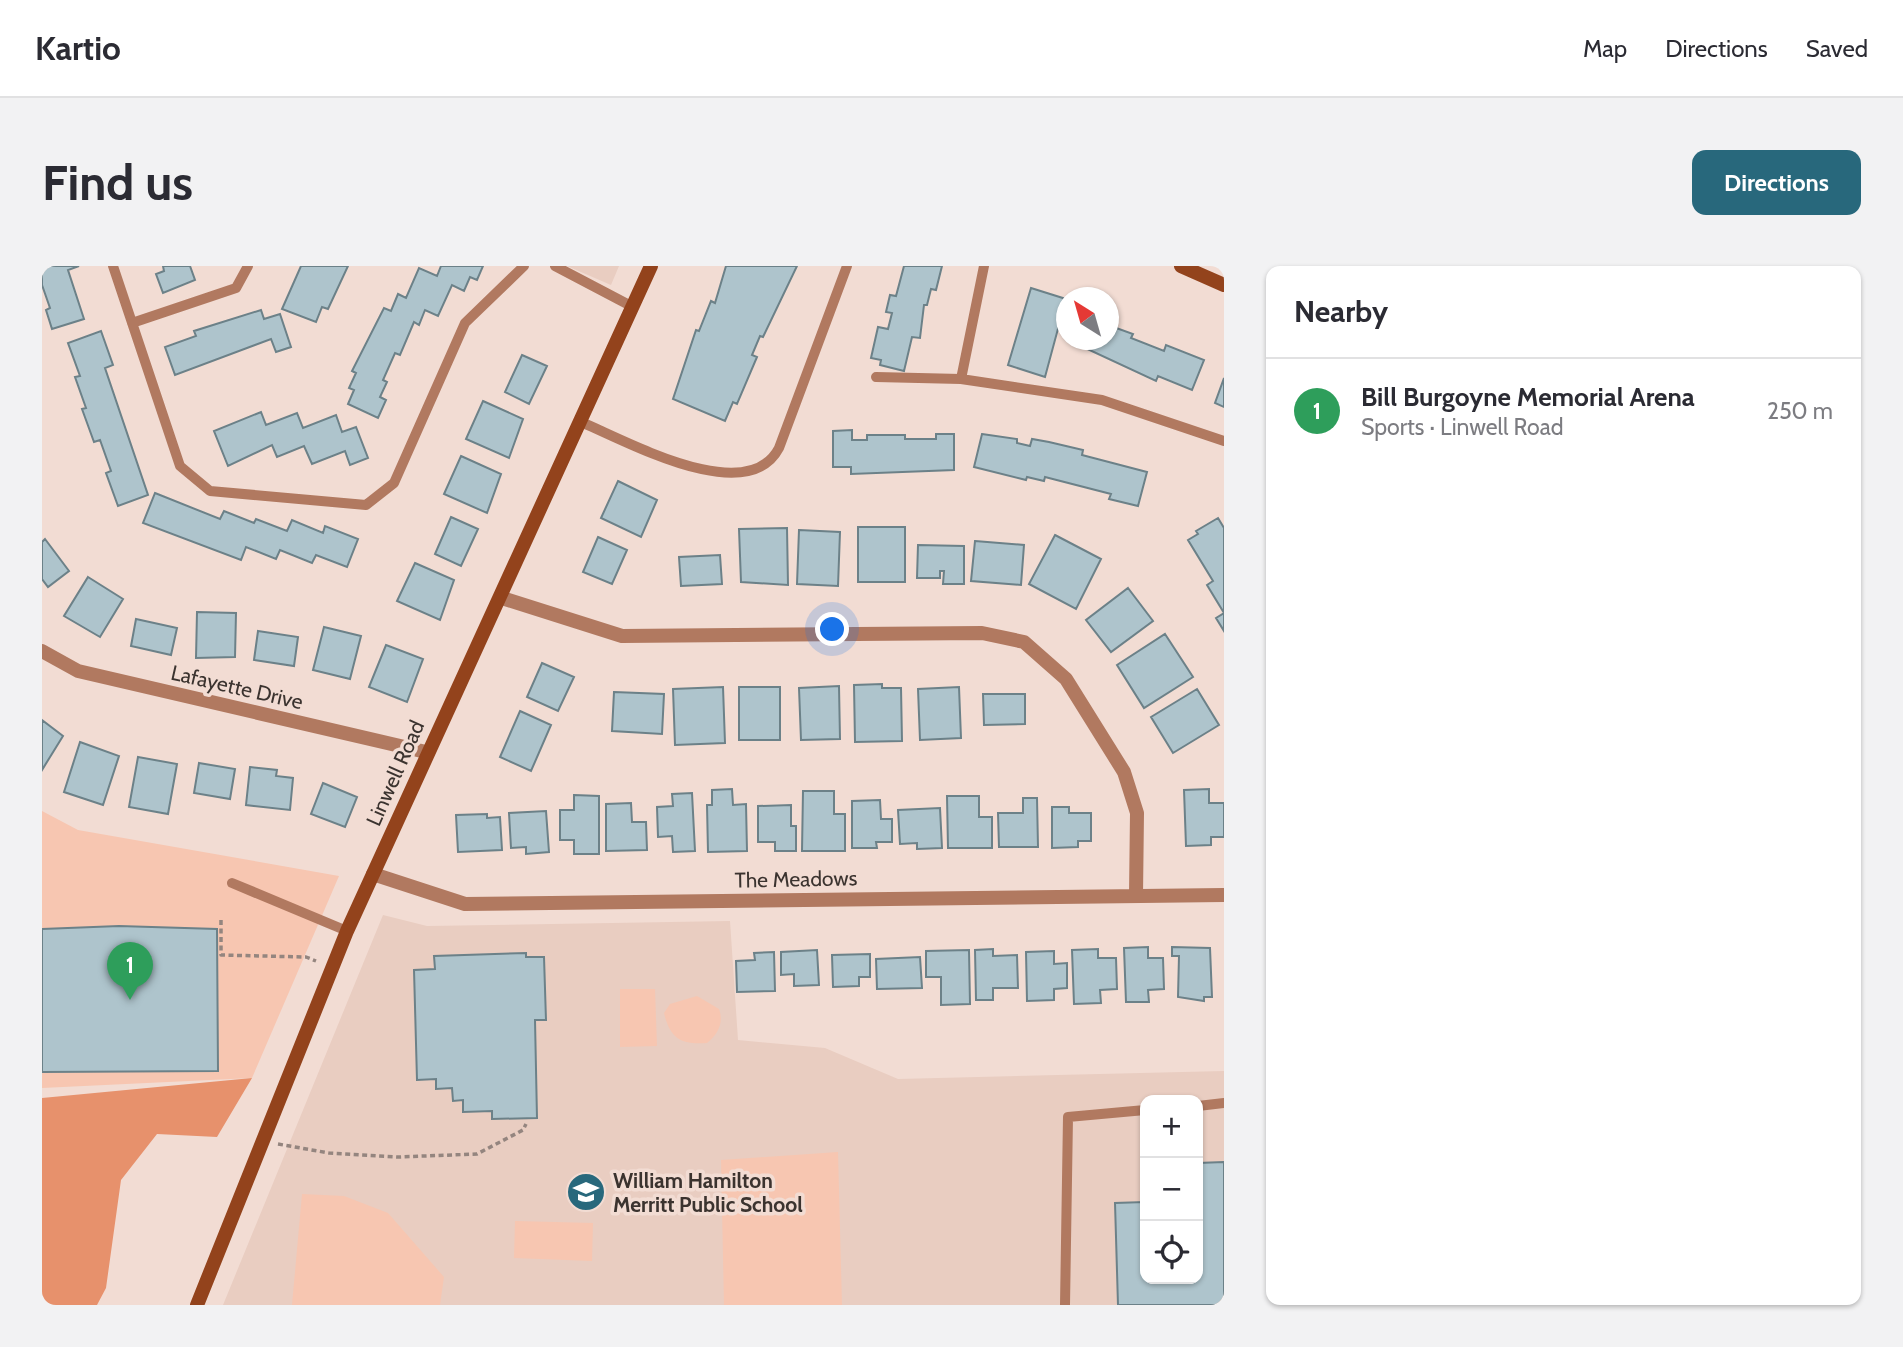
<!DOCTYPE html>
<meta charset="utf-8">
<style>
:root{--surface:#fff;--page:#f2f2f3;--text:#2b2b33;--muted:#7c7c81;--line:#e1e1e2;--accent:#28687c}
body{margin:0;font-family:Cabin,sans-serif;background:var(--page);color:var(--text)}
.controls{position:absolute;right:21px;bottom:21px;display:grid;overflow:hidden;border-radius:14px;box-shadow:0 2px 5px #0004}
.controls button{width:63px;height:63px;display:grid;place-items:center;padding:0;border:0;border-bottom:2px solid var(--line);background:var(--surface);color:var(--text);font:35px sans-serif}
.compass{position:absolute;left:1014px;top:21px;width:63px;height:63px;border-radius:50%;background:var(--surface);box-shadow:0 2px 5px #0004;rotate:323deg}
.you{position:absolute;left:791px;top:364px;width:24px;height:24px;margin:-18px;border:5px solid #fff;border-radius:50%;background:#1a73e8;box-shadow:0 0 0 10px #1a73e833}
.badge{display:grid;place-items:center;width:46px;height:46px;border-radius:50%;background:var(--accent);color:#fff;font-size:23px;font-weight:700}
.pin{position:absolute;translate:-50% -58px;filter:drop-shadow(0 2px 4px #0008)}
.pin::after{content:'';position:absolute;top:37px;width:24px;height:21px;background:inherit;clip-path:polygon(0 0,100% 0,50% 100%)}
.list{margin:0;padding:0;list-style:none}
h2{display:flex;justify-content:space-between;align-items:center;height:91px;margin:0;padding:0 28px;font-size:30px}
h2 small{font-size:23px;font-weight:400;color:var(--muted)}
.list li{display:grid;grid-template-columns:46px 1fr auto;gap:21px;align-items:center;box-sizing:border-box;height:105px;padding:0 28px;border-top:2px solid var(--line)}
.list b{display:block;font-size:26px;white-space:nowrap}
.list p{margin:0;font-size:23px;white-space:nowrap;color:var(--muted)}
.list em{font-size:23px;font-style:normal;color:var(--muted)}
.icon{flex:none;width:38px;height:38px;fill:none;stroke:currentColor;stroke-width:2;stroke-linecap:round;stroke-linejoin:round}
.map{position:relative;flex:none;width:1182px;height:1039px;overflow:hidden;border-radius:14px}
header{display:flex;align-items:center;gap:42px;box-sizing:border-box;height:98px;padding:0 35px;background:var(--surface);border-bottom:2px solid var(--line)}
header strong{font-size:33px}
nav{display:flex;gap:38px;margin-inline-start:auto;font-size:24px}
.intro{display:flex;align-items:center;justify-content:space-between;box-sizing:border-box;height:168px;padding:0 42px}
h1{margin:0;font-size:49px}
.button{padding:18px 32px;border-radius:14px;background:var(--accent);color:#fff;font-size:24px;font-weight:700}
main{display:flex;gap:42px;padding:0 42px}
aside{flex:1;background:var(--surface);border-radius:14px;box-shadow:0 2px 5px #0004}
.map>svg:first-child{display:block}
</style>
<header>
<strong>Kartio</strong>
<nav><a>Map</a><a>Directions</a><a>Saved</a></nav>
</header>
<div class="intro"><h1>Find us</h1><a class="button">Directions</a></div>
<main>
<div class="map">
<svg width="1182" height="1039" viewBox="0 0 1182 1039">
<rect width="100%" height="100%" fill="#f2dcd3"/>
<!-- built -->
<path fill="#e9cdc1" fill-rule="evenodd" d="M525 0H577L569 19Z
M341 649 385 660 688 655 696 774 783 782 856 813 1182 805V1039H181ZM1103 834H1156V1013H1103Z"/>
<!-- green -->
<path fill="#f7c6b1" d="M0 545 36 564 297 610 210 812 0 822Z
M578 723H613L615 780 578 781Z
M655 730 677 743C682 757 676 768 665 777 640 779 628 773 622 747L628 738Z
M796 886 800 1039H682L679 894Z
M260 928 302 930 346 947 402 1011 398 1039H250Z
M473 955 551 957 550 995 472 992Z"/>
<!-- forest -->
<path fill="#e7916c" d="M210 812 175 871 115 868 79 914 64 1022 55 1039H0V832Z"/>
<!-- building -->
<path fill="#aec4cc" stroke="#6c8188" stroke-width="2" d="M0 0H37L26 4 42 53 10 63 4 44 8 42 0 19Z
M121 0H148L153 14 121 27 114 8 122 5Z
M259 0H306L286 43 280 41 274 56 240 43Z
M399 0H441L435 14 428 11 422 25 410 19 396 50 383 44 377 59 372 56 358 89 353 87 341 114 345 116 338 131 344 134 336 152 306 138 312 124 307 122 314 107 310 105 342 42 349 45 356 28 364 32 377 2 395 10Z
M684 0H755L721 71 718 70 710 89 715 91 695 138 691 136 683 155 631 133 654 64 657 65 669 35 673 37Z
M862 0H900L894 24 889 23 885 39H882L878 72 870 71 862 105 838 99 839 94 829 92 836 61 846 63 850 47 844 46 848 29 854 30Z
M989 22 1024 33 1003 111 966 99Z
M219 44 222 53 238 48 249 81 234 86 229 73 133 109 123 81 154 70 152 65Z
M1066 59 1091 68 1089 72 1122 85 1124 79 1162 94 1150 124 1116 110 1114 115 1041 81 1044 74H1066Z
M59 65 71 99 63 102 106 229 76 240 64 207 69 205 58 174 52 176 40 143 44 142 33 111 38 110 26 77Z
M480 89 505 100 487 138 463 126Z
M1182 112V141L1173 137Z
M441 135 481 153 467 192 424 173Z
M219 146 224 159 255 147 261 162 294 149 300 166 314 161 326 192 308 199 303 185 270 198 262 180 235 191 230 179 186 200 172 165Z
M810 164V174H825V169H863V173H894V168H912V204L809 208V201H791V165Z
M940 168 975 173V177L988 180 990 173 1007 176 1041 184 1040 189 1105 206 1096 240 1067 233 1069 228 1003 211 1002 215 985 211 984 214 932 201Z
M419 190 459 208 445 247 402 228Z
M576 215 615 234 599 271 559 252Z
M113 227 178 253 182 245 212 257 214 253 245 265 250 254 281 267 283 260 316 273 305 301 274 289 270 297 238 284 234 293 204 281 199 294 101 257Z
M409 251 436 263 419 300 393 288Z
M1176 252 1182 262V365L1174 352 1182 347 1165 319 1171 315 1146 274 1156 268 1154 265Z
M816 261H863V316H816Z
M745 262 746 319 699 316 697 263Z
M757 264 798 266 796 320 755 318Z
M1013 269 1059 293 1034 343 987 318Z
M556 271 585 284 570 318 541 306Z
M3 273 27 305 6 321 0 313V276Z
M933 275 982 279 979 319 929 315Z
M876 279 922 280V318H901L902 305H898V312H875Z
M678 289 680 318 639 320 637 291Z
M373 297 412 314 398 354 355 335Z
M46 311 81 333 58 371 22 350Z
M1086 322 1111 355 1069 386 1044 354Z
M155 346 194 347 193 391 154 392Z
M94 353 135 362 129 389 89 380Z
M282 361 319 370 308 413 271 404Z
M216 365 256 371 252 400 212 394Z
M1123 368 1151 411 1102 442 1075 399Z
M344 379 381 393 365 436 327 421Z
M500 397 532 411 516 445 485 431Z
M840 418V422H859L860 475 813 476 812 419Z
M797 420 798 473 759 474 757 422Z
M681 421 683 477 633 479 631 423Z
M697 421H738V474H697Z
M917 421 919 472 878 474 876 423Z
M1155 423 1177 459 1131 487 1109 451Z
M572 426 622 428 620 468 570 465Z
M941 428H983V458L942 459Z
M478 445 509 459 489 505 458 491Z
M0 454 21 470 0 504Z
M38 476 77 490 61 539 22 526Z
M96 491 135 498 126 548 87 541Z
M157 497 193 503 188 533 152 527Z
M208 501 235 504 234 510 251 512 248 544 204 539Z
M281 517 315 531 303 561 269 548Z
M690 523 691 539 704 538 705 585 666 586 665 539H670V524Z
M1167 523V537H1182V571H1169V579L1144 580 1142 524Z
M761 525H792V548H803V585H760Z
M650 527 653 585 631 586 630 570 616 571 615 541 631 540 630 528Z
M532 529 557 530V588H532V574H518V544H532Z
M905 530H937V551H950V582H906Z
M981 532H995L996 581H957L956 547H981Z
M838 534 839 553H850V576H834L835 582H810V535Z
M589 537 590 556H604L605 584 564 585V538Z
M749 539V560H754V585H733V576H716V540Z
M1010 541H1027V547H1049V575H1036V581L1010 582Z
M898 542 900 582 875 583V577L858 578 856 544Z
M504 545 507 586 484 588V581L469 582 467 547Z
M445 548V552L458 551 460 584 416 586 414 549Z
M77 660 175 663 176 805 0 806V663Z
M1106 681V692H1121L1122 723 1106 724 1107 736H1084L1082 682Z
M1130 681 1168 682 1170 731H1162V735L1136 731 1137 690H1130Z
M951 683V690L975 689 976 722H951V734H934L933 684Z
M1056 683V692H1074L1075 723 1058 724 1059 737 1032 738 1030 684Z
M775 684 777 719 752 720V708L739 709V686Z
M927 684 928 738 899 739V711H884V685Z
M1012 685V698L1025 697V722L1012 723V734L985 735 984 686Z
M732 686 733 725 695 726 694 695 713 694 712 687Z
M484 687V691H502L504 754H493L495 852 450 853V845L421 846V834L411 835 410 822 394 823V813L375 814 372 704 393 703 392 690Z
M828 688V711H817V720L791 721 790 689Z
M878 691 880 722 835 723 834 693Z
M1182 896V1039H1076L1073 937 1103 936V1013H1156V897Z"/>
<g fill="none" stroke-linecap="round" stroke-linejoin="round">
<!-- path -->
<path stroke="#94857f" stroke-width="3.5" stroke-dasharray="5 3.5" stroke-linecap="butt" d="M179 654V689L264 691 274 695
M236 878 287 887 356 891 435 888 481 864 484 858"/>
<!-- lane -->
<path stroke="#b17960" stroke-width="10" d="M71 0 138 200 168 225 324 239 352 217 423 57 482 0
M513 0 591 41
M90 57 194 22 206 0
M834 111 919 113 1060 134 1182 175
M919 113 942 0
M539 156C583 174 705 243 737 182L805 0
M190 617 305 665
M1156 840 1182 837
M1023 1039 1026 851 1103 844"/>
<!-- street -->
<path stroke="#b17960" stroke-width="14" d="M460 332 580 370 940 367 982 376 1024 413 1082 506 1095 547 1094 629
M0 385 36 405 384 486
M331 608 423 638 1182 629"/>
<!-- secondary -->
<path stroke="#93431c" stroke-width="14" d="M1139 0 1182 19
M155 1039 305 665 609 0"/>
</g>
<!-- icons -->
<defs>
<symbol id="school-disc" viewBox="-11 -11 22 22"><circle r="9.5" fill="#28687c" stroke="#f2dcd3"/><path d="M0-5L7-2L0 1L-7-2ZM-4 1L0 2.5L4 1V4Q0 6-4 4Z" fill="#fff"/></symbol>
</defs>
<g fill-rule="evenodd">
<use href="#school-disc" x="522" y="904" width="44" height="44"/>
</g>
<g text-anchor="middle" dominant-baseline="central" stroke-width="7" stroke-linejoin="round" paint-order="stroke">
<!-- street labels -->
<g font-size="21" fill="#3b332f" stroke="#f2dcd3">
<text transform="translate(195 421) rotate(13)">Lafayette Drive</text>
<text transform="translate(353 507) rotate(-66)">Linwell Road</text>
<text transform="translate(754 613) rotate(-1)">The Meadows</text>
</g>
<!-- poi labels -->
<g font-size="21" font-weight="bold" fill="#3b332f" stroke="#f2dcd3" text-anchor="start">
<text x="571" y="914">William Hamilton<tspan x="571" dy="24">Merritt Public School</tspan></text>
</g>
</g>
</svg>
<div class="controls">
<button>+</button>
<button>−</button>
<button><svg class="icon" aria-label="locate" viewBox="0 0 24 24"><circle cx="12" cy="12" r="6"/><path d="M12 2v4M12 18v4M2 12h4M18 12h4"/></svg></button>
</div>
<svg class="compass" viewBox="-18 -18 36 36"><path d="M0-13l5 13h-10z" fill="#e53935"/><path d="M0 13l5-13h-10z" fill="#7c7c81"/></svg>
<div class="you"></div>
<div class="pin badge" style="left:88px;top:734px;background:#2e9e5b">1</div>
</div>
<aside>
<h2>Nearby<small></small></h2>
<ul class="list">
<li><span class="badge" style="background:#2e9e5b">1</span><div><b>Bill Burgoyne Memorial Arena</b><p>Sports · Linwell Road</p></div><em>250 m</em></li>
</ul>
</aside>
</main>
